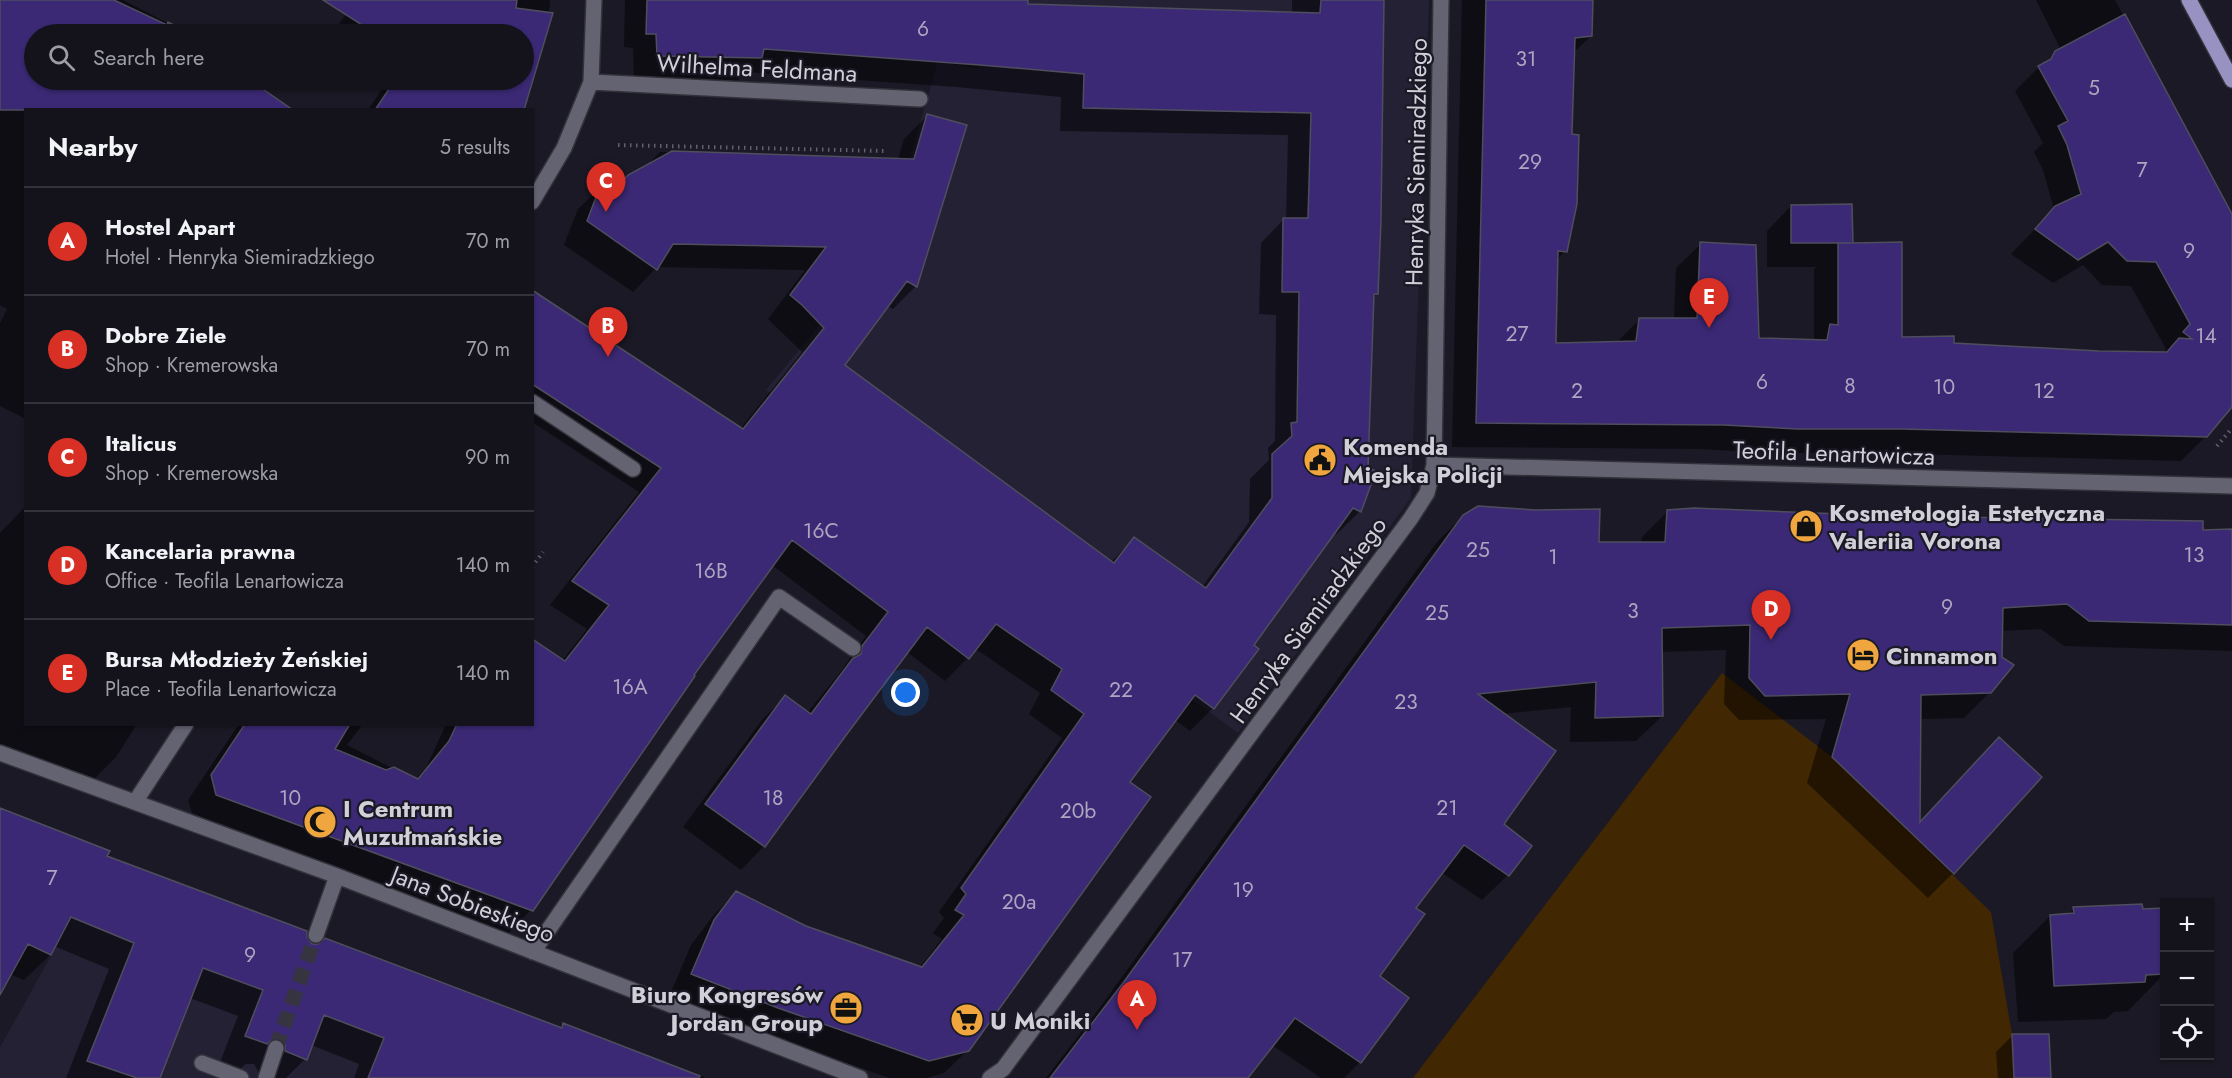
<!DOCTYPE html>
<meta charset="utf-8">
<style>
:root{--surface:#14131c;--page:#1d1c25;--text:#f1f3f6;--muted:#9d9ea3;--line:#33323b;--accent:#d93025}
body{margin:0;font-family:Jost,sans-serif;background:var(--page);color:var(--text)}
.controls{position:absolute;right:18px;bottom:18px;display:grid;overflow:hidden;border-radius:0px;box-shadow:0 2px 4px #0004}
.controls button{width:54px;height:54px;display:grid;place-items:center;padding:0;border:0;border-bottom:2px solid var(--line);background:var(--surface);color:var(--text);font:30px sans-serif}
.you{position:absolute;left:906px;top:693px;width:21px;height:21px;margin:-15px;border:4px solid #fff;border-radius:50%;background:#1a73e8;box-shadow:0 0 0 9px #1a73e833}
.badge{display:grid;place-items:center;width:39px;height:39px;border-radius:50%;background:var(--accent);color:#fff;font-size:20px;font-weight:700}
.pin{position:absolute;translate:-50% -50px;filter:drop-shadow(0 2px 3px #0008)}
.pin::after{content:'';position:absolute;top:32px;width:21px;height:18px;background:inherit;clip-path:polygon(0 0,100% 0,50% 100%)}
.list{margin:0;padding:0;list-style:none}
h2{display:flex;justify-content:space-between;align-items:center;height:78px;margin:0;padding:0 24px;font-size:26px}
h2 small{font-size:20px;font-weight:400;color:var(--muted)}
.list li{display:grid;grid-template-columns:39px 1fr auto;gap:18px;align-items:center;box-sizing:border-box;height:108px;padding:0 24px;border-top:2px solid var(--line)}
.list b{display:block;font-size:22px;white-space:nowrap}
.list p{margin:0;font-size:20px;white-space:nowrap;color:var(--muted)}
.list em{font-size:20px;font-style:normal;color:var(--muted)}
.icon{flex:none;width:33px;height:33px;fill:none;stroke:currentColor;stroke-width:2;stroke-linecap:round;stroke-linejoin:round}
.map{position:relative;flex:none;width:2232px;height:1078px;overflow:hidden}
.search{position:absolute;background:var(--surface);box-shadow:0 2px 4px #0004;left:24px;top:24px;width:510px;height:66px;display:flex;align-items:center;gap:15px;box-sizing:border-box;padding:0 21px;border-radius:33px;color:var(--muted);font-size:22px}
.panel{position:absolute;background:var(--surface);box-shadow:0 2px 4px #0004;left:24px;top:108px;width:510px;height:618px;border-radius:0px}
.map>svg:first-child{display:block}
</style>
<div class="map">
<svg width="2232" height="1078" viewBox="0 0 2232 1078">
<rect width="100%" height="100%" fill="#1a1925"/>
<!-- built -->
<path fill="#232133" d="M974 0H1429L1411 498 1238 733 766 390 884 247 938 61 978 69Z
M107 856 530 1016 490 1078H0V1047Z"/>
<!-- green -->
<path fill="#412702" d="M1722 673 1832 757 1991 912 2012 1034 2014 1078H1413Z"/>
<!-- shadow -->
<path fill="#0007" d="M0 0H123L189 34H34V80H258L255 85 26 110V419L0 406V323L7 309 0 305Z
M356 0H550L548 24 523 110H368L386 83 381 80H524V34H332Z
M625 0H1024V5L1292 14V0H1384L1377 294 1372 298 1360 511 1337 534 1334 533 1252 645 1213 708 1190 731 1175 720 1128 782 968 1050 944 1073 927 1078H889L754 1030 669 997 691 945 713 916 736 893 806 927 919 968 942 939 933 933 944 918 939 912 1062 738 1029 714 1040 693 976 649 945 681 907 652 842 737 764 846 741 870 683 827 762 720 785 697 807 713 839 674 866 636 772 565 692 675 531 910 508 934 193 817 188 800 239 724H363L347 745 415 780 427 766 446 724H532L562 661 587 629 550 605 639 492 532 422V297L740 429 802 352 768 319 805 270 657 267 633 292 564 245 578 209 602 186 612 193 642 171 660 152 898 160 904 139 927 116 916 286 893 309 887 306 843 366 1111 562 1134 539 1202 587 1249 522 1250 479 1269 460 1268 448 1275 441 1276 315 1259 314 1261 243 1284 219 1286 220 1288 135 1060 131 1061 97 956 87 746 72 737 81 634 79 633 48 624 47Z
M1462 0H1591V36L1573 53 1565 251 1556 261 1554 345 1616 343 1640 319H1674L1676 268 1701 244 1757 340 1814 341V269L1817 267H1767V231L1791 206 1851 244 1900 339 1953 345 2163 353 2166 349 2131 286 2102 285 2083 265 2053 283 2011 254 2054 209 2043 170 2034 152 2043 143 2015 91 2039 67 2061 50 2036 0H2115L2232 219V405L2206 436 2181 461 1876 453H1771L1699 449 1452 447Z
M26 506V724H137L116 757 87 786 0 750V533Z
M1667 512 2232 530V651L2064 646 2041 629 2001 631 1990 692 1964 718 1919 719V824L1953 873 1928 898 1807 783 1826 719 1739 720 1724 704 1726 650 1661 652 1662 716 1636 741 1570 742 1571 707 1502 714V824L1508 875 1482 900 1441 872 1414 908 1378 976 1360 1062 1344 1078H1321L1272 1045 1246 1078H1046L1098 1010 1437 542 1463 516 1598 543H1641L1642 537Z
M0 810 104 856 305 938 311 945 560 1028 564 1024 706 1078H354L359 1064 311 1045 305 1059 286 1078H262L254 1064H246L240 1069 220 1062 238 1016 190 998 158 1078H66L109 969 54 946 50 955 24 980 10 974 0 992Z
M2074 909H2162L2164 974 2128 1011 2114 1012 2106 1019 2018 1022 2013 953 2050 916 2067 915Z
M2012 1036 2050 1078H1998L1996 1052Z"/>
<!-- building -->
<path fill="#3b2975" stroke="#4f4e5d" stroke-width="1.5" d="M0 0H114L167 25 168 22 192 34H34V80H259L257 85 293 110H0Z
M323 0H517L516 8 553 13 524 110H375L395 80H524V34H376Z
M647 0H1028V4L1320 13 1321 0H1384L1381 221 1378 294H1374L1368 468 1376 471 1361 512 1353 508 1254 645 1259 649 1214 709 1195 695 1130 782 1151 797 969 1051 929 1061 778 1008 691 974 714 920 736 891 806 926 922 967 964 915 955 910 966 894 961 888 1084 714 1051 690 1062 669 996 624 969 659 927 627 844 738 765 847 705 804 785 695 811 714 853 658 861 654 862 646 888 612 792 540 694 675 695 676 533 911 216 795 211 775 245 724H350L335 749 386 770 394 767 418 779 449 741 457 724H532V639L565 661 609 605 572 581 661 468 532 384V290L743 429 824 328 802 305 790 295 826 247 673 244 657 270 587 221 601 184 613 192 628 175 672 151 914 159 927 114 967 125 917 287 907 281 845 365 1114 563 1134 537 1206 588 1272 498V454L1292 436 1291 423 1297 422 1299 292H1282L1283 218H1308L1311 113 1083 108 1084 74 980 65 764 49 762 58 657 56 656 34H646Z
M1486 0H1593L1592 36 1575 38 1572 134 1579 135 1577 204 1567 252 1558 251 1556 343 1636 341 1639 318H1697L1700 242 1756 245 1759 338 1827 340 1830 324 1838 325V243H1852H1791V205L1852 204 1853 243 1902 242V337L1954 336V343L2099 351 2167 352 2179 338 2192 339 2183 332 2190 324 2156 262 2127 261 2108 242 2078 260 2035 229 2055 206 2081 194 2067 145 2058 126 2068 121 2038 66 2051 59 2055 51 2125 14 2232 214V407L2207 437 1902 429H1797L1724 425 1476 423Z
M1478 506 1536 510 1600 509 1599 542H1665L1667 510 1694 508 1890 516 2203 521V530L2232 529V625L2089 621 2067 604 2003 608 2002 657 2014 665 1991 693 1921 695 1920 822 1999 737 2042 777 1954 874 1832 757 1850 694 1765 696 1749 678 1750 625 1662 628 1663 716 1595 718 1596 682 1478 694 1556 751 1504 824 1532 846 1509 876 1464 845 1416 908 1425 914 1380 976 1409 998 1361 1063 1295 1018 1248 1078H1050L1123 983 1463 515Z
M0 808 110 851 107 856 307 931V937L312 944H318L325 938 562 1028 563 1023 700 1076 699 1078H368L384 1038 324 1015 307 1060 285 1051V1045L280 1039H273L267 1044 245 1036 263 990 203 968 160 1078H137L87 1061 134 943 71 917 51 955 28 944 0 995Z
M2142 904 2143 909 2163 908 2164 974 2146 975 2145 982 2054 986 2050 915 2074 913 2073 907Z
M2012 1034H2049L2051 1078H2014Z"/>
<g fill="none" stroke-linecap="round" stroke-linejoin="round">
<!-- minor-tunnel -->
<path stroke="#353440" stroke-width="15" stroke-dasharray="15 8" stroke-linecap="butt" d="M276 1048 316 935"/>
<defs>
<path id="minor" d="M591 82 920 99
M532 202 564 148 591 82 594 0
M532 402 633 469
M1434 465 2232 486
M0 753 337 876 860 1078
M135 802 186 724
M316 935 337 876
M533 952 779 597 853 648
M202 1063 241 1078
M266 1078 276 1048
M990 1078 1003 1069 1411 518 1427 493 1434 465 1441 0"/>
<path id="major" d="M2189 0 2232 80"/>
</defs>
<!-- minor casing -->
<use href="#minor" stroke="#33323b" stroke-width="18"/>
<!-- major casing -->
<use href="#major" stroke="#33323b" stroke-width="18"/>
<!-- path -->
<path stroke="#61606b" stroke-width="4" stroke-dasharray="1.5 4.5" stroke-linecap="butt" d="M618 145 885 151
M2217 446 2232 428
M532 567 543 552"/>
<!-- minor -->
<use href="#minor" stroke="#646372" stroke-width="15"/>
<!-- major -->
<use href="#major" stroke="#9792c2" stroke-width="15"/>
</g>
<!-- icons -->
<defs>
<symbol id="civic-disc" viewBox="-11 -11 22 22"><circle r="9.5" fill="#f0a63f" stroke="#1a1925"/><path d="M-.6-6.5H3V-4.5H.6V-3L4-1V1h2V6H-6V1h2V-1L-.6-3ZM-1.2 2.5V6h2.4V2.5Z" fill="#111"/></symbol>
<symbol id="shop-disc" viewBox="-11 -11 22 22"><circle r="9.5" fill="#f0a63f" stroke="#1a1925"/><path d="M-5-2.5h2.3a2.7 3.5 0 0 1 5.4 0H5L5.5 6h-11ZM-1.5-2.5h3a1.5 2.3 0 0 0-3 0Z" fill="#111"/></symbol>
<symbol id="hotel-disc" viewBox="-11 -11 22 22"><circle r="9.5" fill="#f0a63f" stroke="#1a1925"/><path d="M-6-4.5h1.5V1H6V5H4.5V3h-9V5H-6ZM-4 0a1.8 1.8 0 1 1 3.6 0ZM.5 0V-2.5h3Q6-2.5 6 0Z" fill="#111"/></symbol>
<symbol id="mosque-disc" viewBox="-11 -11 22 22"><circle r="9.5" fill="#f0a63f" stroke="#1a1925"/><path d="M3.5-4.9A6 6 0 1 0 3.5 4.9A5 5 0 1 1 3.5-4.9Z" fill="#111"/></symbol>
<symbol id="office-disc" viewBox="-11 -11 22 22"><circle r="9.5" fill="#f0a63f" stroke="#1a1925"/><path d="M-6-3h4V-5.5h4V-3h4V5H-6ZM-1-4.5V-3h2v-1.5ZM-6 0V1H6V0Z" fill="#111"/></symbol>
<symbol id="supermarket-disc" viewBox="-11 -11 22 22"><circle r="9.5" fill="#f0a63f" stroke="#1a1925"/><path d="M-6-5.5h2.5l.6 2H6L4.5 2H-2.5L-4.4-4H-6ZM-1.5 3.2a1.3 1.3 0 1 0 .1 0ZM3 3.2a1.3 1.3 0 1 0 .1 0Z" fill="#111"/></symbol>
</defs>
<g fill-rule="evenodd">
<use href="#civic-disc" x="1301" y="441" width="38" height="38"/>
<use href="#shop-disc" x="1787" y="507" width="38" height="38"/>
<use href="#hotel-disc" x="1844" y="636" width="38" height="38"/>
<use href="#mosque-disc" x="301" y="803" width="38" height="38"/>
<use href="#office-disc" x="827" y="989" width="38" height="38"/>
<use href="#supermarket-disc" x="948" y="1001" width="38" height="38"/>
</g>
<g text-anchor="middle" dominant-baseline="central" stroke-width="4.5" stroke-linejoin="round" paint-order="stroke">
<!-- number labels -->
<g font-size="21" fill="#aca6c0">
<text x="923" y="29">6</text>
<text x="1526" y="59">31</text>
<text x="2094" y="88">5</text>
<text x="1530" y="162">29</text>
<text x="2142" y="170">7</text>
<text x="2189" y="251">9</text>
<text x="1517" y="334">27</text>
<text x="2206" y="336">14</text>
<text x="1762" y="382">6</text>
<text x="1850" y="386">8</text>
<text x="1944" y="387">10</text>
<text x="1577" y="391">2</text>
<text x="2044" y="391">12</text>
<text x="821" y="531">16C</text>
<text x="1478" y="550">25</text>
<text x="2194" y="555">13</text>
<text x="1553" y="557">1</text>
<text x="711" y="571">16B</text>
<text x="1947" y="607">9</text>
<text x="1633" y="611">3</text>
<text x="1437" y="613">25</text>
<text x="630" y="687">16A</text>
<text x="1121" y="690">22</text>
<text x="1406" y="702">23</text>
<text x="290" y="798">10</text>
<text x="773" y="798">18</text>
<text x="1447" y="808">21</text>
<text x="1078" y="811">20b</text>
<text x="52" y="878">7</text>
<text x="1243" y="890">19</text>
<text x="1019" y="902">20a</text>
<text x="250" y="955">9</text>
<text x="1182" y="960">17</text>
</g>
<!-- street labels -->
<g font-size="24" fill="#d1d0d9" stroke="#1a1925">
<text transform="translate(757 68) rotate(3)">Wilhelma Feldmana</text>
<text transform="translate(1416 162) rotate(-89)">Henryka Siemiradzkiego</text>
<text transform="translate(1834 453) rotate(2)">Teofila Lenartowicza</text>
<text transform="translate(1308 620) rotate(-54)">Henryka Siemiradzkiego</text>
<text transform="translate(473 904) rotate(21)">Jana Sobieskiego</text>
</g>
<!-- poi labels -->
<g font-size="24" font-weight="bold" fill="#d1d0d9" stroke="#1a1925" text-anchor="start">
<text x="1343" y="446">Komenda<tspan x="1343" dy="28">Miejska Policji</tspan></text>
<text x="1829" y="512">Kosmetologia Estetyczna<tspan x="1829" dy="28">Valeriia Vorona</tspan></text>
<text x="1886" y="655">Cinnamon</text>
<text x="343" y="808">I Centrum<tspan x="343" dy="28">Muzułmańskie</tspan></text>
<text x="823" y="994" text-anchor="end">Biuro Kongresów<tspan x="823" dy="28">Jordan Group</tspan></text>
<text x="990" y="1020">U Moniki</text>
</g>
</g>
</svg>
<div class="controls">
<button>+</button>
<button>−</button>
<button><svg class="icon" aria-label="locate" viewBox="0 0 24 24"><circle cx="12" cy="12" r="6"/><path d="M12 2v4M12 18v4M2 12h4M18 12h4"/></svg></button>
</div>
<div class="you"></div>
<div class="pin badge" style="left:1137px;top:1030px">A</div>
<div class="pin badge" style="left:608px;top:357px">B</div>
<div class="pin badge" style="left:606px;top:212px">C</div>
<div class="pin badge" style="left:1771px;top:640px">D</div>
<div class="pin badge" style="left:1709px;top:328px">E</div>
<div class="search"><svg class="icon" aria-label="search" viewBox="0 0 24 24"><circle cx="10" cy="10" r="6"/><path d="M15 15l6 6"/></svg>Search here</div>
<section class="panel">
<h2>Nearby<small>5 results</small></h2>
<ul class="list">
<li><span class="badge">A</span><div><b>Hostel Apart</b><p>Hotel · Henryka Siemiradzkiego</p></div><em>70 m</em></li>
<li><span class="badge">B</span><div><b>Dobre Ziele</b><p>Shop · Kremerowska</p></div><em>70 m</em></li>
<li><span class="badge">C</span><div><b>Italicus</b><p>Shop · Kremerowska</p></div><em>90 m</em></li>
<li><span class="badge">D</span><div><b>Kancelaria prawna</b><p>Office · Teofila Lenartowicza</p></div><em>140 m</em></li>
<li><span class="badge">E</span><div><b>Bursa Młodzieży Żeńskiej</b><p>Place · Teofila Lenartowicza</p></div><em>140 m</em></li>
</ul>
</section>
</div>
